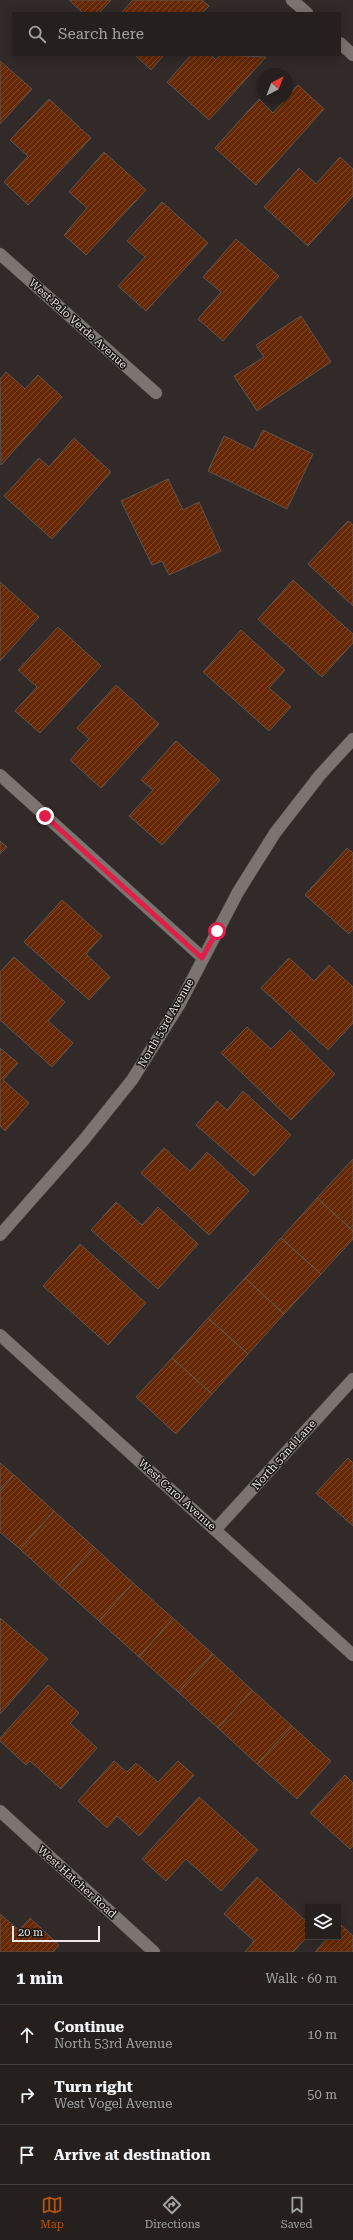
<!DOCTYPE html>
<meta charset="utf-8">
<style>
:root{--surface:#25201e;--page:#312d2b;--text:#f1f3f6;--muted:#a3a3a4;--line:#423e3c;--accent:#b45309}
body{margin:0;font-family:"Roboto Serif",serif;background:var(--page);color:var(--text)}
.controls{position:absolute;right:12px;bottom:12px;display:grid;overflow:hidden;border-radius:0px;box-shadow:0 2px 10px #0003}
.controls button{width:36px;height:36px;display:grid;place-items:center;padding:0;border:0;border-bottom:1px solid var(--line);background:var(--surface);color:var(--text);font:20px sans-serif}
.compass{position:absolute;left:257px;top:68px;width:36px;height:36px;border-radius:50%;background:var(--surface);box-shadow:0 2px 10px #0003;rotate:42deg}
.scale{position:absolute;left:12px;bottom:10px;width:88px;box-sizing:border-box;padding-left:4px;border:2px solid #ece7e5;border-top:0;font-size:11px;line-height:14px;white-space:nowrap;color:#ece7e5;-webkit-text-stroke:3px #171412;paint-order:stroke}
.stop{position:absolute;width:12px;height:12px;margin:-9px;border:3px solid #e11d48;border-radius:50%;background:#fff}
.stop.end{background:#e11d48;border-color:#fff;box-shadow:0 1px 4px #0008}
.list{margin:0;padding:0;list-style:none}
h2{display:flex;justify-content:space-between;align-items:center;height:52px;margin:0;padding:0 16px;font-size:17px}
h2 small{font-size:13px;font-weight:400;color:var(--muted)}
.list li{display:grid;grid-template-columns:26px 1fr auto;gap:12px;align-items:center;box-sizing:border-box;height:60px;padding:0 16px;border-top:1px solid var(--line)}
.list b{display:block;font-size:15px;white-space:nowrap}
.list p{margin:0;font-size:13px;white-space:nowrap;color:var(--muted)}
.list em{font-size:13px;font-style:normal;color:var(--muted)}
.icon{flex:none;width:22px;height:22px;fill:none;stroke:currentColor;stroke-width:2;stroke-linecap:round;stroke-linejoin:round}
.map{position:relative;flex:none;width:353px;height:1952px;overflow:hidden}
.search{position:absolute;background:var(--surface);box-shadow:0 2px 10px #0003;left:12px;right:12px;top:12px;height:44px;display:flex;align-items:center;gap:10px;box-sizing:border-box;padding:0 14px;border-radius:0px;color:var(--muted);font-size:15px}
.sheet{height:232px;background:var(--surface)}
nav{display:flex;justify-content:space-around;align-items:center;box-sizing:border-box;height:56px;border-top:1px solid var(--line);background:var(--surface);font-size:11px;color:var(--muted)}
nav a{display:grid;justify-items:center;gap:2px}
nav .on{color:var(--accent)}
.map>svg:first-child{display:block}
</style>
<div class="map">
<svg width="353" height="1952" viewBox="0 0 353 1952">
<defs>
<pattern id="building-hatch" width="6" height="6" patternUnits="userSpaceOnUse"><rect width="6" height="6" fill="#672905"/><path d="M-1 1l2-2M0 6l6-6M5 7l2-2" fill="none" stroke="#7d4829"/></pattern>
</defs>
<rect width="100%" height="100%" fill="#312a28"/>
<!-- building -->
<path fill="url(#building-hatch)" stroke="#5c5451" d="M69 0H111L99 13H83Z
M133 0H202L209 6 202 13H121Z
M135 55H164L151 70Z
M191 55H211L216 60 220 55 266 57 209 120 167 82Z
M0 61 32 89 0 124Z
M298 85 324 109 256 185 215 148 259 99 273 113Z
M49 99 91 138 28 205 4 182 28 156 10 140Z
M104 152 146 190 86 255 64 235 87 208 69 192Z
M340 157 353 169V196L308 246 264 207 299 168 316 184Z
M162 202 208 243 146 311 118 286 145 257 127 241Z
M236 239 279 276 223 341 198 319 221 292 203 277Z
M301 316 331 362 257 411 234 376 264 357 256 345Z
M6 372 25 389 38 375 62 397 1 465 0 379Z
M263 430 313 454 287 509 208 471 224 436 253 450Z
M74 438 111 472 52 539 4 496 39 458 49 467Z
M168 479 183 510 199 502 221 551 169 575 162 561 152 565 121 501Z
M348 521 353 525V606L308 564Z
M293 580 353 634V643L322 677 258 619Z
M0 582 39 617 0 661Z
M58 627 101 666 40 733 15 711 37 687 18 670Z
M241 630 285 670 269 688 291 707 269 731 203 672Z
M116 685 159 724 101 788 70 760 89 739 77 728Z
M176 741 220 780 162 845 129 816 153 790 141 780Z
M0 841 7 847 0 854Z
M347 848 353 853V929L349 934 305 895Z
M62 900 102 936 86 954 110 977 89 1000 24 942Z
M14 957 65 1002 48 1021 73 1043 52 1067 0 1020V972Z
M289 958 314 981 329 965 353 987V1023L328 1050 261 988Z
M247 1027 271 1049 290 1030 335 1074 291 1120 221 1053Z
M0 1048 18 1063 3 1080 29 1103 5 1131 0 1126Z
M243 1091 291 1135 254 1176 196 1125 217 1101 227 1110Z
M164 1148 190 1171 207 1152 249 1191 209 1235 141 1173Z
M353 1159V1231L317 1198Z
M317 1198 353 1231V1239L321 1274 281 1238Z
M116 1202 142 1225 158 1207 198 1244 158 1289 91 1230Z
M281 1238 321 1274 284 1314 245 1278Z
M80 1244 146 1303 108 1345 43 1286Z
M245 1278 284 1314 248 1354 208 1318Z
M208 1318 248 1354 212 1394 172 1358Z
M172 1358 212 1394 176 1434 136 1397Z
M348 1458 353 1463V1526L316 1493Z
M0 1463 14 1475 0 1491Z
M14 1475 54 1511 20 1549 0 1532V1491Z
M54 1511 94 1547 59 1585 20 1549Z
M94 1547 133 1583 99 1621 59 1585Z
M133 1583 173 1618 139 1657 99 1621Z
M0 1618 48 1659 0 1714Z
M173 1618 213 1654 178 1692 139 1657Z
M213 1654 252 1690 218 1728 178 1692Z
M48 1685 79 1713 70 1723 97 1748 61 1789 30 1761 26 1765 0 1741V1738Z
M252 1690 292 1726 257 1764 218 1728Z
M292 1726 331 1761 297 1799 257 1764Z
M114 1761 127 1772 136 1763 158 1782 178 1761 194 1775 139 1836 117 1816 107 1828 78 1801Z
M345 1775 353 1783V1846L350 1849 310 1813Z
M199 1797 258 1850 221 1891 186 1859 166 1881 142 1859Z
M257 1877 308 1923V1936L293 1952H245L254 1941 224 1914Z
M0 1914 19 1930 30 1918 59 1945 53 1952H0Z
M340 1924 353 1936V1952H315L328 1937H338Z"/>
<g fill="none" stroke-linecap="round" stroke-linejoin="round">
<defs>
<path id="street" d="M292 0 307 13
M340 43 353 55
M0 254 156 393
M0 775 203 958
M0 1335 353 1655
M215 1530 353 1379
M0 1811 154 1952"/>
<path id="secondary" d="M0 1235 83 1141 132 1080 179 1005 238 892 275 833 320 775 353 739"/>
</defs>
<!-- street casing -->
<use href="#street" stroke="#4c4643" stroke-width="13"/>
<!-- secondary casing -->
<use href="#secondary" stroke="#4c4643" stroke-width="13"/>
<!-- street -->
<use href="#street" stroke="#7b7470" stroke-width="12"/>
<!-- secondary -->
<use href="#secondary" stroke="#7b7470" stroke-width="12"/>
</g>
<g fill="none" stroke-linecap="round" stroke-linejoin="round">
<!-- route -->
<path stroke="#e11d48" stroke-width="5" d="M45 816 202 958 217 931"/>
</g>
<g text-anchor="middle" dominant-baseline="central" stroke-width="3" stroke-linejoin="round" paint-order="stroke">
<!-- street labels -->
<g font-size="11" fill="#ece7e5" stroke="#171412">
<text transform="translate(78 324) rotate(42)">West Palo Verde Avenue</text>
<text transform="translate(166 1023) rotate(-60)">North 53rd Avenue</text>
<text transform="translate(284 1455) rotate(-48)">North 52nd Lane</text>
<text transform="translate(177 1495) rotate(42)">West Carol Avenue</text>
<text transform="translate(77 1882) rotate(42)">West Hatcher Road</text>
</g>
</g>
</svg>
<div class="controls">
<button><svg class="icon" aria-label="layers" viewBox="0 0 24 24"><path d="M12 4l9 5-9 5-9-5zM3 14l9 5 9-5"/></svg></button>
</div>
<svg class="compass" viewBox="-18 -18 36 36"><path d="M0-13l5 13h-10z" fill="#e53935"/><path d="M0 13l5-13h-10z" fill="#a3a3a4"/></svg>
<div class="scale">20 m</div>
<div class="stop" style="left:217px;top:931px"></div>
<div class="stop end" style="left:45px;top:816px"></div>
<div class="search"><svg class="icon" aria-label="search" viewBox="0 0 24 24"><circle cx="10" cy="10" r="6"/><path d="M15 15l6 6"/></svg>Search here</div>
</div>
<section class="sheet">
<h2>1 min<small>Walk · 60 m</small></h2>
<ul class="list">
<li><svg class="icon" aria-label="ahead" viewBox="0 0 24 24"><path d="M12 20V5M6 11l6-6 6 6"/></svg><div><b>Continue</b><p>North 53rd Avenue</p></div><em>10 m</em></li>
<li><svg class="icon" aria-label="right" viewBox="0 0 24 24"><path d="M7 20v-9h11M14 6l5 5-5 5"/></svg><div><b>Turn right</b><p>West Vogel Avenue</p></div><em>50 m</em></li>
<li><svg class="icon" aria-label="arrive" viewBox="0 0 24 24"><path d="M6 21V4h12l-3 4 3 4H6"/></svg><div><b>Arrive at destination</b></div></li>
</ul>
</section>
<nav>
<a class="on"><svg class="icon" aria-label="map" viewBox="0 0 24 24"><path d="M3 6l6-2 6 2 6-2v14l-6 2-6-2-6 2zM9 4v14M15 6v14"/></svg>Map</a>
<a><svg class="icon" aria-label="directions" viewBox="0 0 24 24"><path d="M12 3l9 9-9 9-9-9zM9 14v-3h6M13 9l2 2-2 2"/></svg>Directions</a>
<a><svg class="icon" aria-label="saved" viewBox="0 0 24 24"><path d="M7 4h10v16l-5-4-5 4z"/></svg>Saved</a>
</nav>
